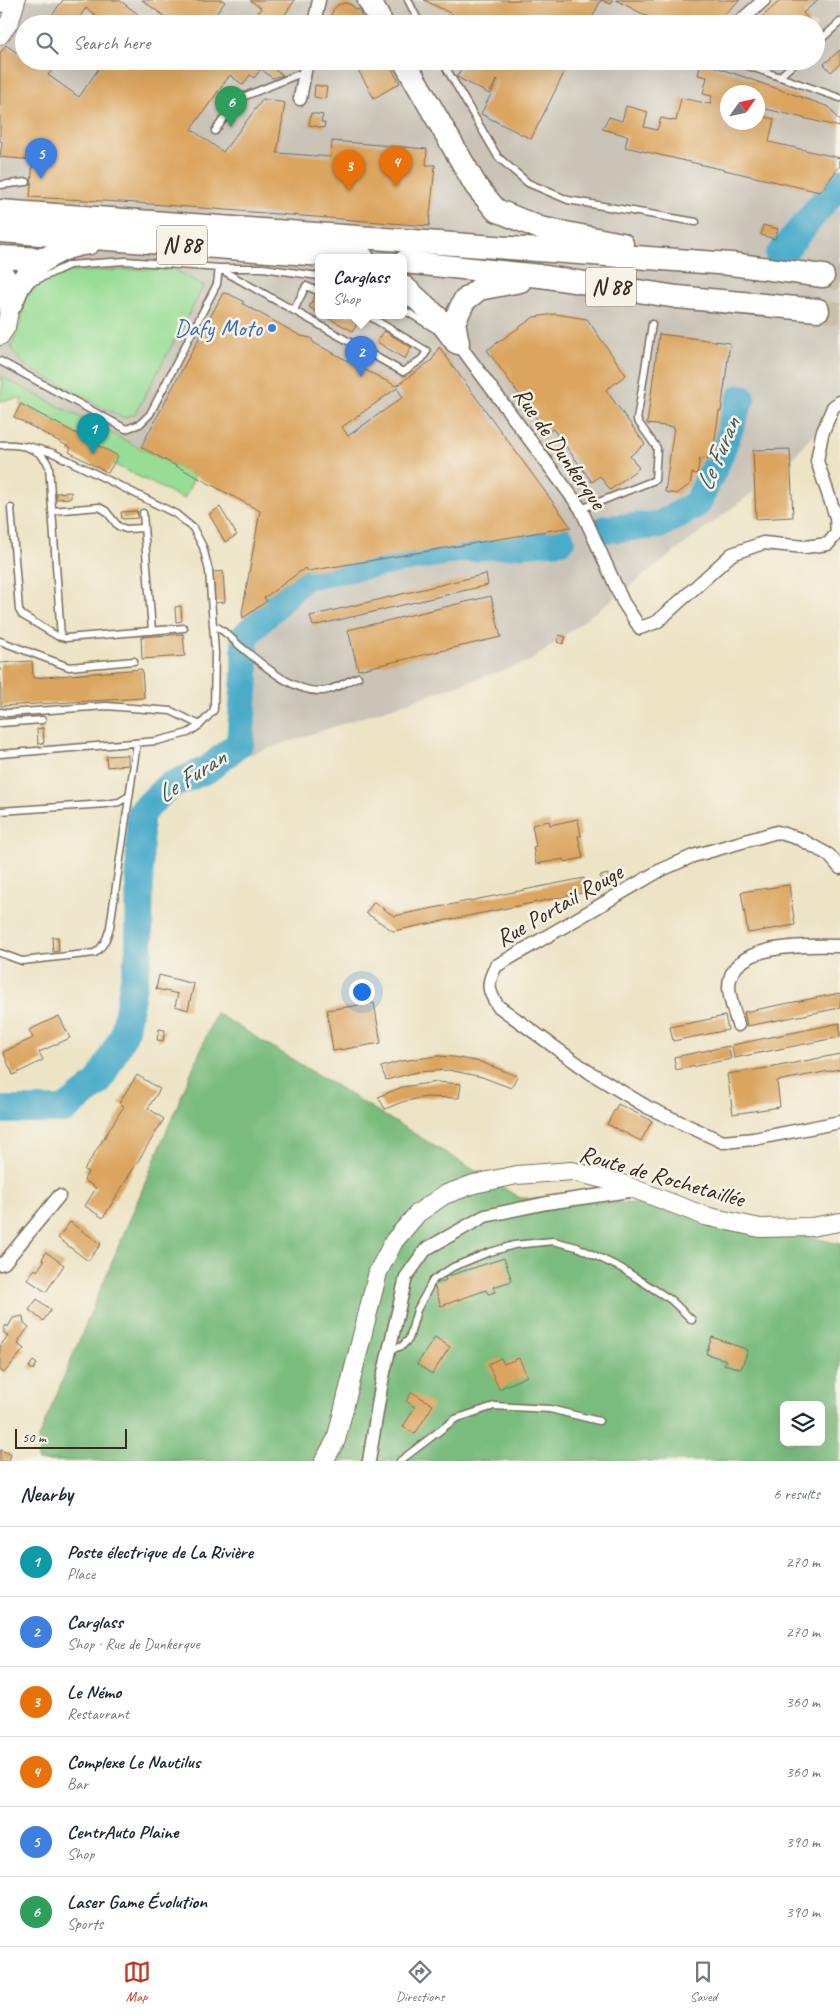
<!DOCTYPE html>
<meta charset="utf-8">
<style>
:root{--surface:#fff;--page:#f2f2f3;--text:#1f2937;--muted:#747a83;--line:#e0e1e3;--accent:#c8321e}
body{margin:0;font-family:Caveat,sans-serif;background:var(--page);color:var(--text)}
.controls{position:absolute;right:15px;bottom:15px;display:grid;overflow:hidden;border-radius:8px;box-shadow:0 5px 20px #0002}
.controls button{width:45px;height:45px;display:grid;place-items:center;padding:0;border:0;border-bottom:1px solid var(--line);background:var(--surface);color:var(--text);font:25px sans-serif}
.compass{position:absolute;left:720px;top:85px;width:45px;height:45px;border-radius:50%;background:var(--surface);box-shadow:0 5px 20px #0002;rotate:56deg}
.scale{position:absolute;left:15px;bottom:12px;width:112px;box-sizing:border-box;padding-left:5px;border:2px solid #3b2a1e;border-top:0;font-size:14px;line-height:18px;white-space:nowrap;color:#3b2a1e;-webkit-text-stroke:4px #f7f3e8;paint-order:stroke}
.you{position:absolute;left:361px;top:991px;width:18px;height:18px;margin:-12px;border:4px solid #fff;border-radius:50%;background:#1a73e8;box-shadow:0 0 0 8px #1a73e833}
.badge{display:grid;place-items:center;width:32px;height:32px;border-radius:50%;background:var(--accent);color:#fff;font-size:16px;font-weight:700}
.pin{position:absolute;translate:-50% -41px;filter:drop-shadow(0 1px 2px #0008)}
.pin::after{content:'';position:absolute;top:26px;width:18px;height:15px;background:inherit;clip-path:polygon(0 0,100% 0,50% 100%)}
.popup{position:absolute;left:315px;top:254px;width:92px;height:65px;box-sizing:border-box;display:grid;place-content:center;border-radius:8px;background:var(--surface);filter:drop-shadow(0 1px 4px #0005);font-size:16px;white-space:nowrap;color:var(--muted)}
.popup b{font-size:19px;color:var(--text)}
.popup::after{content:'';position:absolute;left:50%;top:100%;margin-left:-10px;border:10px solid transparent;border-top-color:var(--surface)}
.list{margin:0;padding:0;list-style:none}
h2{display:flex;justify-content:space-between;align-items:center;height:65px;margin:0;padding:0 20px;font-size:21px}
h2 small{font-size:16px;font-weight:400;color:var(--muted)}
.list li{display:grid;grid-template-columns:32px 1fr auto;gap:15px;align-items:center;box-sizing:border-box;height:70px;padding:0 20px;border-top:1px solid var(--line)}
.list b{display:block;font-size:19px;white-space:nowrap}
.list p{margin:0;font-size:16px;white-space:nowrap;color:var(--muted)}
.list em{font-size:16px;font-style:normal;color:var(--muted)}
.icon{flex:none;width:28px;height:28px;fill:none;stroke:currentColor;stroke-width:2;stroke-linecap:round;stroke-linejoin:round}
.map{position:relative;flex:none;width:840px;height:1461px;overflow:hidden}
.search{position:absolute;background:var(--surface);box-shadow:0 5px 20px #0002;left:15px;right:15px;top:15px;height:55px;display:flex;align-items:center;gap:12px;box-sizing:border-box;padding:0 18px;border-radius:28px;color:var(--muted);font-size:19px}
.sheet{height:485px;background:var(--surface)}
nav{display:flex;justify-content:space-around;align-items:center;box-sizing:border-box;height:70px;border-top:1px solid var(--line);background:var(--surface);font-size:14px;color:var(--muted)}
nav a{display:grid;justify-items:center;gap:2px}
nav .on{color:var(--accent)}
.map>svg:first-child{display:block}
</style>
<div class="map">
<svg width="840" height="1461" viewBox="0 0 840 1461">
<rect width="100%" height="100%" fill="#f7f3e8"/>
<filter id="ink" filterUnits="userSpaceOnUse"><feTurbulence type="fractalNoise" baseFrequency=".02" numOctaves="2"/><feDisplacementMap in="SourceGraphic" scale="10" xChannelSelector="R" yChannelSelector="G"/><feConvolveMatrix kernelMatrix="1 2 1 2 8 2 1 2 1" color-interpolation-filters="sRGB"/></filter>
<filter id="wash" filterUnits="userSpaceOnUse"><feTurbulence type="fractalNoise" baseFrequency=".0096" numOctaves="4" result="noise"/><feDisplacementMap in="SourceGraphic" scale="20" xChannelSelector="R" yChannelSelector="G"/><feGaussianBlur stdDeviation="1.12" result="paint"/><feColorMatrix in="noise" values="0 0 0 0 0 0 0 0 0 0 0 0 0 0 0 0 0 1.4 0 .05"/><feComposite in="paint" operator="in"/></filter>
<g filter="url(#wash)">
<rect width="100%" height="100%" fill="#ede4c6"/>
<!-- industrial -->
<path fill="#c9c3b8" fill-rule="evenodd" d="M0 0H840V404L781 471 531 661 249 755 252 634 242 613 260 511 141 447 0 376ZM24 24H816V61H24ZM728 92H758V122H728ZM318 258H404V316H318Z"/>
<!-- green -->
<path fill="#98dd95" stroke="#6a845a" d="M171 268 204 286 135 414 123 418 29 368 21 362 11 348 22 318 25 297 40 283 67 272Z
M0 376 195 476 184 499 113 464 117 456 21 404 22 398 0 401 3 380H0Z"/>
<!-- forest -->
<path fill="#7abc7e" stroke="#5a734e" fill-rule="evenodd" d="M216 1013 520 1198 663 1205 840 1244V1461H38V1439ZM784 1405H821V1442H784Z"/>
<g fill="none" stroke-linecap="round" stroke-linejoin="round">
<!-- river -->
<path stroke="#4bacca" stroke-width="28" d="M779 256 840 182
M606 529 659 525 697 504 718 459 741 398
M0 1110H64L98 1083 124 1034 139 952 140 814 167 787 208 769 240 743 245 678V636L304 576 465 548 561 540"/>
</g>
<g id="blocks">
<!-- building -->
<path fill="#dba55e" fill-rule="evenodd" d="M63 0H119L150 23 108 24 86 8 75 24H64L52 15Z
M142 0H222L225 2 212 19 219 24H175Z
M250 0H295L280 22 282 24H250L261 8Z
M424 0H613L611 4 601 0 589 24H462L464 20Z
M616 0H740L713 24H662Z
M781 0H818L803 13 810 21 807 24H754Z
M345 3 352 5 356 10 358 9 366 24H334L331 16 333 10 338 5Z
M6 45 22 57 24 54V61H47L46 64 53 69 48 75 79 97 102 64 98 61H160L162 63 164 61H274L279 64 275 70 283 75 272 78 261 69 254 78 250 75 243 85 230 75 191 129 223 152 263 99 285 103 277 153 331 157 332 141 427 149 426 165H435L429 226 138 203 30 197 33 160 0 157 2 142 0 141V53Z
M840 50V64L831 72 824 64Z
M353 61H387L400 83 374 98Z
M465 61H570L531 139 481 114 498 80 497 79 489 94 457 77Z
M701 63 707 64 829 107 840 122V127L758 107V92H728V122H758V115L774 119 769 142 840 158V166L820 192 625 147 628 136 602 129 609 117 622 121 626 106 648 112 644 127 657 130 661 118 676 121 681 98 710 104 712 96 703 94 707 77 698 75Z
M315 85 327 87 325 99 314 97Z
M311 113 323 115 321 122 325 123 324 128 309 125Z
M763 225 778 229 775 239 761 235Z
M223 293 229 294 243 301V304L301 336 311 338 314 343 396 386 432 360 439 347 571 527 308 571 305 568 264 598 267 601 243 618 242 613 260 511 141 447ZM397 388 403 397 348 436 342 427Z
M316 294 318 296V313L309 307Z
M555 314 587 319 626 375 606 390 645 444 630 456 639 468 610 490 600 476 592 482 553 429 547 433 487 350 534 317Z
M324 316H355L360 318 353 331Z
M384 331 411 347 405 359 377 342Z
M659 334 730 343 721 412 719 411 713 452 710 451 708 460 700 458 697 474 692 473 690 484 677 494 665 492 674 427 647 424Z
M21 404 118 456 108 473 69 452 71 448 14 417Z
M790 449 793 517 756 519 753 450Z
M71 492V498L56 499V493Z
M220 507 237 535 225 542 209 514Z
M137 511 138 518 122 519 121 512Z
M223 571 225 602 215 603 213 572Z
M486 574 488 585 313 626 310 616Z
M491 596 501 637 358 670 348 630Z
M181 606 182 621 176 622 175 607Z
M183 634 185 656 142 659 141 637Z
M559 635 566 637 563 644 557 642Z
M32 661 33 678 142 669 144 698 1 706 0 663Z
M43 728 44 743 38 744 37 729Z
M128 755V765L107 767 106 756Z
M578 819 581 836H578L583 858 565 862 564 859 536 864 533 847 536 846 532 825 549 821 550 825Z
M608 874 609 884 602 885 600 876Z
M584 878 587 892 393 931 366 913 374 902 394 916Z
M789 885 795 925 748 933 741 892Z
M52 937H58L59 951 53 952Z
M159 975 194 984 188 1010 175 1006 178 994 156 989Z
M840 993V1008L747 1026 744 1012Z
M374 1003 381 1043 333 1051 327 1010Z
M59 1016 70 1038 39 1052 43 1060 13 1075 3 1052 33 1038 29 1030Z
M725 1016 728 1030 673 1041 670 1027Z
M840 1023V1037L734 1058 732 1045Z
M159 1029 165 1030 163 1041 157 1040Z
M729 1046 731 1059 676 1070 674 1057Z
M840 1054V1069L777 1081 780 1107 733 1114 727 1074 774 1067Z
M437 1056 454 1057 481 1062 517 1076 511 1088 482 1077 449 1070 417 1072 386 1080 381 1067 401 1061Z
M137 1075 160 1089 148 1108 164 1119 103 1218 85 1206 96 1188 84 1180 88 1172 84 1170 124 1106 119 1103Z
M437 1082 461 1084 459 1098 425 1097 402 1102 385 1109 378 1097 402 1087Z
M618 1104 652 1121 641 1141 607 1124Z
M70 1222 101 1244 88 1261 58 1238Z
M46 1252 64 1265 46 1292 27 1279 35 1269 37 1271 44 1261 42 1259Z
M504 1258 512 1281 493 1287 495 1292 488 1294 486 1290 441 1306 434 1285 446 1280 445 1277Z
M37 1299 51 1310 43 1321 29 1310Z
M23 1316 24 1323 29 1327 19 1340 20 1342 18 1344 24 1349 4 1373 0 1370V1346L8 1336 4 1333V1329L6 1325 8 1327 13 1318Z
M435 1337 450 1347 432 1374 417 1364Z
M712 1337 748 1350 741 1369 724 1364 726 1360 706 1354Z
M501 1358 504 1364 519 1358 527 1376 499 1389 488 1364Z
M33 1361 37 1364 33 1370 29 1367Z
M412 1392 433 1405 415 1434 403 1427 415 1407 406 1401Z
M0 1450 11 1454 9 1461H0Z"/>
</g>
</g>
<g filter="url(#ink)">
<use href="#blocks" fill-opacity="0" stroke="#796b59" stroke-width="1"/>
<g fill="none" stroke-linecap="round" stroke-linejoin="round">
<!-- highway-tunnel -->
<path stroke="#c9bfa4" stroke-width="22" stroke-dasharray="22 11" stroke-linecap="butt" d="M823 276 840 279
M818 310 840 313"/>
<defs>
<path id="lane" d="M408 0 420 24
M816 44 840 22
M442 61 498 157 528 183 568 200 696 222
M734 61 840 98
M779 77 797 61
M215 131 238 99 304 72
M0 185 27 182
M220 269 403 372 422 359 427 351 369 316
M35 281 69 265 125 261 219 268H263L318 276
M294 310 306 286 318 291
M404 310 435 329
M0 361 126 429 140 424 150 414 217 284 219 268
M0 445C19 444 40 446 49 466L61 637
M11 508 19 610 22 615 57 636 66 638 184 628
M581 509 655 480 657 448 637 420 652 324
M52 511 99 507 106 511 118 526 126 529 144 528
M143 513 152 631
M213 625C223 629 231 638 240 646 261 663 293 693 322 691 333 691 347 681 358 677
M0 641 69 667 134 661
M0 712 8 713 106 706 171 711 200 725
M0 723 42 720
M0 754 157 741 188 733 200 725 214 710 215 652 209 571 203 547 193 528 176 514 88 470 53 453 27 446
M0 811 106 804 119 802 129 796
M0 953 22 961 95 953C104 946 107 938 110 927L137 743
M390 1350 402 1346 409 1339 417 1310 433 1280 453 1267 487 1253 514 1245 553 1241 577 1247 621 1268 671 1300 692 1320
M400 1461 455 1419 494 1406 550 1409 599 1421"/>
<path id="street" d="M314 24 319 0
M737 24 764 0
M300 99 307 61
M458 343 581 509 623 602 640 628 657 622 732 554 763 543 805 547 828 544 837 533 836 517 817 461 822 434 833 407 840 402
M840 868 829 855 800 839 777 832 693 856 659 871 496 966C487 983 487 990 498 1006L589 1072 647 1107 723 1142 754 1139 840 1122
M738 1025C735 1013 729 999 729 987 729 942 809 945 840 946
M0 1264 4 1263 59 1196
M369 1461 382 1381 406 1277 426 1249 485 1216 547 1203 636 1190"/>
<path id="secondary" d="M0 3 4 0
M0 35 10 21 16 0
M0 336 6 327 10 305
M324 1461 336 1440 378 1272 394 1241 418 1213 444 1195 474 1184 517 1175 572 1171 619 1183 705 1216 760 1228 811 1227 840 1222"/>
<path id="highway" d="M369 0 382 24
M404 61 476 186 496 210 540 228 622 244
M0 211 731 264 823 276
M0 231 363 258
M0 257 44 259
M404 262 540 276 677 297 818 310
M0 273 5 278 10 305
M404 287 438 318 456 342
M10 305C14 298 16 290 20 284 34 262 64 245 89 243
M458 343 454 322 464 301 479 289 520 281"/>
</defs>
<!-- lane casing -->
<use href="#lane" stroke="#796b59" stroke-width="9"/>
<!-- street casing -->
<use href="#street" stroke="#796b59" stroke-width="15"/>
<!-- secondary casing -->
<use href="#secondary" stroke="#796b59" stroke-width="20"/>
<!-- highway casing -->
<use href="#highway" stroke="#796b59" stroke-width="25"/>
<!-- lane -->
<use href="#lane" stroke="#fff" stroke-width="6"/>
<!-- street -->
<use href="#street" stroke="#fff" stroke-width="12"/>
<!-- secondary -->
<use href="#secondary" stroke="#fff" stroke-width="18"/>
<!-- highway -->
<use href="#highway" stroke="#fff" stroke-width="22"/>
</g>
</g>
<!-- markers -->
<circle fill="#3f7fe0" stroke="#f7f3e8" stroke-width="2" cx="272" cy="328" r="5"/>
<g text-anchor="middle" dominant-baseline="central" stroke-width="5" stroke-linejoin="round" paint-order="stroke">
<!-- shield labels -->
<g fill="#f7f3e8" stroke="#73665b" stroke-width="1">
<rect x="157" y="225.5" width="50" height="39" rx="4"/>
<rect x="586" y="267.5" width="50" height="39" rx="4"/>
</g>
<g font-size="22" font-weight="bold" fill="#3b2a1e">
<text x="182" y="245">N 88</text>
<text x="611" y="287">N 88</text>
</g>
<!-- shop labels -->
<g font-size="24" fill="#366cbe" stroke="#f7f3e8" text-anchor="end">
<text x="262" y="328">Dafy Moto</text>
</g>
<!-- street labels -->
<g font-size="24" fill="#3b2a1e" stroke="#f7f3e8">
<text transform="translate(560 448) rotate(55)">Rue de Dunkerque</text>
<text transform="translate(559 905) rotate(-30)">Rue Portail Rouge</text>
<text transform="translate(662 1176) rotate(16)">Route de Rochetaillée</text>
</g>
<!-- water labels -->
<g font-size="25" font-style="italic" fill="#41585a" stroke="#f7f3e8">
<text transform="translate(718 454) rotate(-67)">Le Furan</text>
<text transform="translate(191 776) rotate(-33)">Le Furan</text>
</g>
</g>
</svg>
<div class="controls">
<button><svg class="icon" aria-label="layers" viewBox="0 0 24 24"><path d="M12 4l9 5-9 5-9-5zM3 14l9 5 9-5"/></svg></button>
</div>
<svg class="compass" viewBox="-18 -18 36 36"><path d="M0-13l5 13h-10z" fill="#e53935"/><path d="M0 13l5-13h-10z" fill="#747a83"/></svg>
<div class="scale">50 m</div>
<div class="you"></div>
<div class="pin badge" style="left:93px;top:454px;background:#0f9aa8">1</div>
<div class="pin badge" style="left:361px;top:377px;background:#3f7fe0">2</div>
<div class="popup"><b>Carglass</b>Shop</div>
<div class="pin badge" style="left:349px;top:191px;background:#e8710a">3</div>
<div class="pin badge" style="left:396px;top:187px;background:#e8710a">4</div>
<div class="pin badge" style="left:41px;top:179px;background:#3f7fe0">5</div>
<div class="pin badge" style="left:231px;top:127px;background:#2e9e5b">6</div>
<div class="search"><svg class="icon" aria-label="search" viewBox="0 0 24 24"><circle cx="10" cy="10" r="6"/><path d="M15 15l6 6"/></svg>Search here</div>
</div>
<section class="sheet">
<h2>Nearby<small>6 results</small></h2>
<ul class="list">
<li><span class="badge" style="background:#0f9aa8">1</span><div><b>Poste électrique de La Rivière</b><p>Place</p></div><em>270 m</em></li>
<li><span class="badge" style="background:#3f7fe0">2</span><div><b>Carglass</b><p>Shop · Rue de Dunkerque</p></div><em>270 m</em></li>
<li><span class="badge" style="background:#e8710a">3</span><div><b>Le Némo</b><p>Restaurant</p></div><em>360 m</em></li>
<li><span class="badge" style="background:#e8710a">4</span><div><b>Complexe Le Nautilus</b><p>Bar</p></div><em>360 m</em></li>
<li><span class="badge" style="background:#3f7fe0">5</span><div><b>CentrAuto Plaine</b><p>Shop</p></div><em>390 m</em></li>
<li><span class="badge" style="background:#2e9e5b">6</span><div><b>Laser Game Évolution</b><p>Sports</p></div><em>390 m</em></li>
</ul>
</section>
<nav>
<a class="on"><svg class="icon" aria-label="map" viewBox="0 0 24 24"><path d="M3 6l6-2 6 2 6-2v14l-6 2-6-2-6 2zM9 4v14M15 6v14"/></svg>Map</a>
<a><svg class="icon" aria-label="directions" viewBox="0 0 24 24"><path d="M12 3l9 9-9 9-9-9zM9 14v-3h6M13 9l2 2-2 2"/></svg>Directions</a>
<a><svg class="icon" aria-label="saved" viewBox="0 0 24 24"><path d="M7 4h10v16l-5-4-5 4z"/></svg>Saved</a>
</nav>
